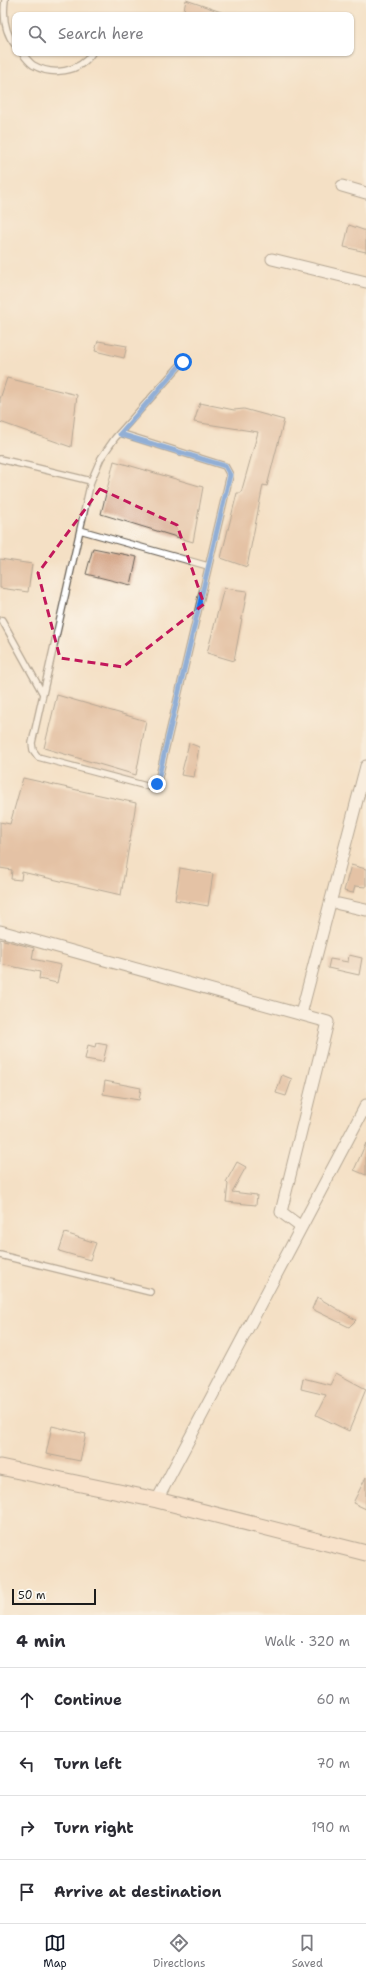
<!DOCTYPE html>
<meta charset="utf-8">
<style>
:root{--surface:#fff;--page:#f7f7f7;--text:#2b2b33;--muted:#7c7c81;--line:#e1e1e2;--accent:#111827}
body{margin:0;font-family:"Shantell Sans",sans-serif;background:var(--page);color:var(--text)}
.scale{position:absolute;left:12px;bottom:10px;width:84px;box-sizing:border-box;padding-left:4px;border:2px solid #1c1c1c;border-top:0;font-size:11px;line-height:14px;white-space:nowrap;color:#1c1c1c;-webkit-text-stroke:3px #fdfcf7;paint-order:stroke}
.stop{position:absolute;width:12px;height:12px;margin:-9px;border:3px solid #1a73e8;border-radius:50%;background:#fff}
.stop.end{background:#1a73e8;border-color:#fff;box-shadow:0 1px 4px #0008}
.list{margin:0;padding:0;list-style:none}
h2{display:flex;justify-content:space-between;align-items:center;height:52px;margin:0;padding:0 16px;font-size:17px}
h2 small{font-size:13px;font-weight:400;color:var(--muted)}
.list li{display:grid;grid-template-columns:26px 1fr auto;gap:12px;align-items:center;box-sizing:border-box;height:64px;padding:0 16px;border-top:1px solid var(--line)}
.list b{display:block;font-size:15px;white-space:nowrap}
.list em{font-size:13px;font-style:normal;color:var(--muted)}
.icon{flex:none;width:22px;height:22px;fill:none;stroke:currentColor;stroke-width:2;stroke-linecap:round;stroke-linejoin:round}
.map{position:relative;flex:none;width:366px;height:1615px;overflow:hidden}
.search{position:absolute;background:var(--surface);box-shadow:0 1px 3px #0004;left:12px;right:12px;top:12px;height:44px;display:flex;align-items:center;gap:10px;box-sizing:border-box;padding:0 14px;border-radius:8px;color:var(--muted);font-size:15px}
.sheet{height:308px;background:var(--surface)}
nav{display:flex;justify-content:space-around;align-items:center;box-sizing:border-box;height:56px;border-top:1px solid var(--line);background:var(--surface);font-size:11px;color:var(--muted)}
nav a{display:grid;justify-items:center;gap:2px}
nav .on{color:var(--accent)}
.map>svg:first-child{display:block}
</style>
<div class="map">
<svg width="366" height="1615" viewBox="0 0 366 1615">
<rect width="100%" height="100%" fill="#fdfcf7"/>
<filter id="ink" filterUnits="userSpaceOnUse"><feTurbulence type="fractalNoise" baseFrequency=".025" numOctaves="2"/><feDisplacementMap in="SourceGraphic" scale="8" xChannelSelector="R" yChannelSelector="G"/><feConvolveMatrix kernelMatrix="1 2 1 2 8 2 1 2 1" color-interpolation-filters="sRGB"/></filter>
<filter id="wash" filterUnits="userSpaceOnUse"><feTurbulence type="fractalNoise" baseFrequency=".012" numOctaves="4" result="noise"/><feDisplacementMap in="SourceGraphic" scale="16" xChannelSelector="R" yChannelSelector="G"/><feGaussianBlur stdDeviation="0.9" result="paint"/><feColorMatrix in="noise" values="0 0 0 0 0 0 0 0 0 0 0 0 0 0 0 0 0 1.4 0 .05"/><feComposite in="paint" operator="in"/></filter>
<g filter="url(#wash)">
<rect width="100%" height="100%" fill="#f4e0c5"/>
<g id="blocks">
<!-- building -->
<path fill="#d19e7e" d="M186 0 227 14 226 15H183Z
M349 225 366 231V252L344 247Z
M98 341 127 346 124 358 95 351Z
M7 378 77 395 71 447 0 422V399Z
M200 403 234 410 244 409 284 420 267 486 263 485 247 567 221 558 237 493H241L258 432 194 422Z
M114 461 203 487 193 542 101 514Z
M93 548 137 557 131 585 86 574Z
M0 559 32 564 28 592 0 588Z
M224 588 247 591 234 661 207 653Z
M57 695 146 721 136 775 44 748Z
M189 743 199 747 194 777 181 775Z
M23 778 136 803 121 895 22 872 21 880 11 879 12 870 0 868V822L10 824Z
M351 865 366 869V887L355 886 353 893 344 891Z
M180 868 213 874 208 906 175 900Z
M0 939 34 948 32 959 61 965 57 983 39 979 40 972 0 964Z
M349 955 362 958 359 975 328 968 330 959 348 962Z
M96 1043 107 1045 103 1062 85 1059 88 1045 95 1047Z
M282 1075 292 1079 286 1096 276 1093Z
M105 1081 141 1088 139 1100 103 1094Z
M366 1143V1175L354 1170Z
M237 1162 246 1167 232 1192 257 1195 256 1205 226 1202 228 1184 226 1182Z
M65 1233 96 1243 90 1260 59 1251Z
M317 1297 356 1320 349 1327 312 1309Z
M336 1373 366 1389 349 1431 316 1415 326 1395 301 1389 303 1378 330 1385Z
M52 1426 86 1434 80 1461 46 1454Z
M366 1477V1509L353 1503Z"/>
</g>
</g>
<g filter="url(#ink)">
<use href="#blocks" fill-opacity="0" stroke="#686157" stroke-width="1"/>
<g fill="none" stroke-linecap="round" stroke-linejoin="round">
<defs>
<path id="lane" d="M5 0C3 16 4 32 15 45
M22 53C25 57 29 62 33 65 52 76 79 73 92 53
M120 433 225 466 230 475 157 785 150 787 38 757 33 750 32 743 91 481 101 458 115 438 183 362
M0 459 91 481
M80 530 208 566
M2 620 43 694
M0 1255 150 1292"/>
<path id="street" d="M342 186 366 193
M272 259 366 282
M339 904 366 910
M0 931 328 1022 281 1212 301 1227
M301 1014 366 766
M157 1500 366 1105"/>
<path id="secondary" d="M0 1467 157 1500 366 1553"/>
</defs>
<!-- lane casing -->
<use href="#lane" stroke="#686157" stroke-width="8"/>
<!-- street casing -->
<use href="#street" stroke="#686157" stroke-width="13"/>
<!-- secondary casing -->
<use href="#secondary" stroke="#686157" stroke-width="17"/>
<!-- lane -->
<use href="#lane" stroke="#fff" stroke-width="5.5"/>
<!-- street -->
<use href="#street" stroke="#fff" stroke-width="11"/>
<!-- secondary -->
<use href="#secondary" stroke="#fde4d1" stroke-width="15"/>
</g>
</g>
<g fill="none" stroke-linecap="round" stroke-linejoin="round" filter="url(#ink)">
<!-- route -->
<path stroke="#1a73e8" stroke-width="5" d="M157 784 230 475 225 466 120 434 183 362"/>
</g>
<!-- marked area -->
<path d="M0 0H366V1615H0ZM100 489 177 525 204 604 123 667 60 658 38 573Z" fill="#f4e0c5" fill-opacity=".55" fill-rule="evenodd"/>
<path fill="none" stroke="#c2185b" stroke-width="3" stroke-dasharray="8 5" stroke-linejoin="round" d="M100 489 177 525 204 604 123 667 60 658 38 573Z"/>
</svg>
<div class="scale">50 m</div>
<div class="stop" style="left:183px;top:362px"></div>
<div class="stop end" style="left:157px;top:784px"></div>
<div class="search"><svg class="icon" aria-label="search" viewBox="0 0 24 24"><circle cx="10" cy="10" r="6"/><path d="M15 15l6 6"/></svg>Search here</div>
</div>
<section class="sheet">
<h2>4 min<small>Walk · 320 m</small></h2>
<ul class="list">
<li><svg class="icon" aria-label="ahead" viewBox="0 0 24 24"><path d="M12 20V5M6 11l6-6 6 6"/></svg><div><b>Continue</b></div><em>60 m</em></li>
<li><svg class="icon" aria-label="left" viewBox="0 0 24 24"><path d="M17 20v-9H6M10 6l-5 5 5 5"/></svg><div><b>Turn left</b></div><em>70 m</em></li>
<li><svg class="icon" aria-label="right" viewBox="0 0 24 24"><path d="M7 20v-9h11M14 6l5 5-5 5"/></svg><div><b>Turn right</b></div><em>190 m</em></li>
<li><svg class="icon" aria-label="arrive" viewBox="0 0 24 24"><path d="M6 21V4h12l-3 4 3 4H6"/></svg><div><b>Arrive at destination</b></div></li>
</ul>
</section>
<nav>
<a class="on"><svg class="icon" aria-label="map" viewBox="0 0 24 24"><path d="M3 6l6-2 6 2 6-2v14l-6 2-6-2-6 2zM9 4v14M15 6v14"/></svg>Map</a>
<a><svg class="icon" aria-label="directions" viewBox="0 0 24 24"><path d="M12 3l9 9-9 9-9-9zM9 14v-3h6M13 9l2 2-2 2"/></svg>Directions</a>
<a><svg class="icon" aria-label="saved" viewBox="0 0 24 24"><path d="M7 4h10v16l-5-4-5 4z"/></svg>Saved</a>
</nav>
